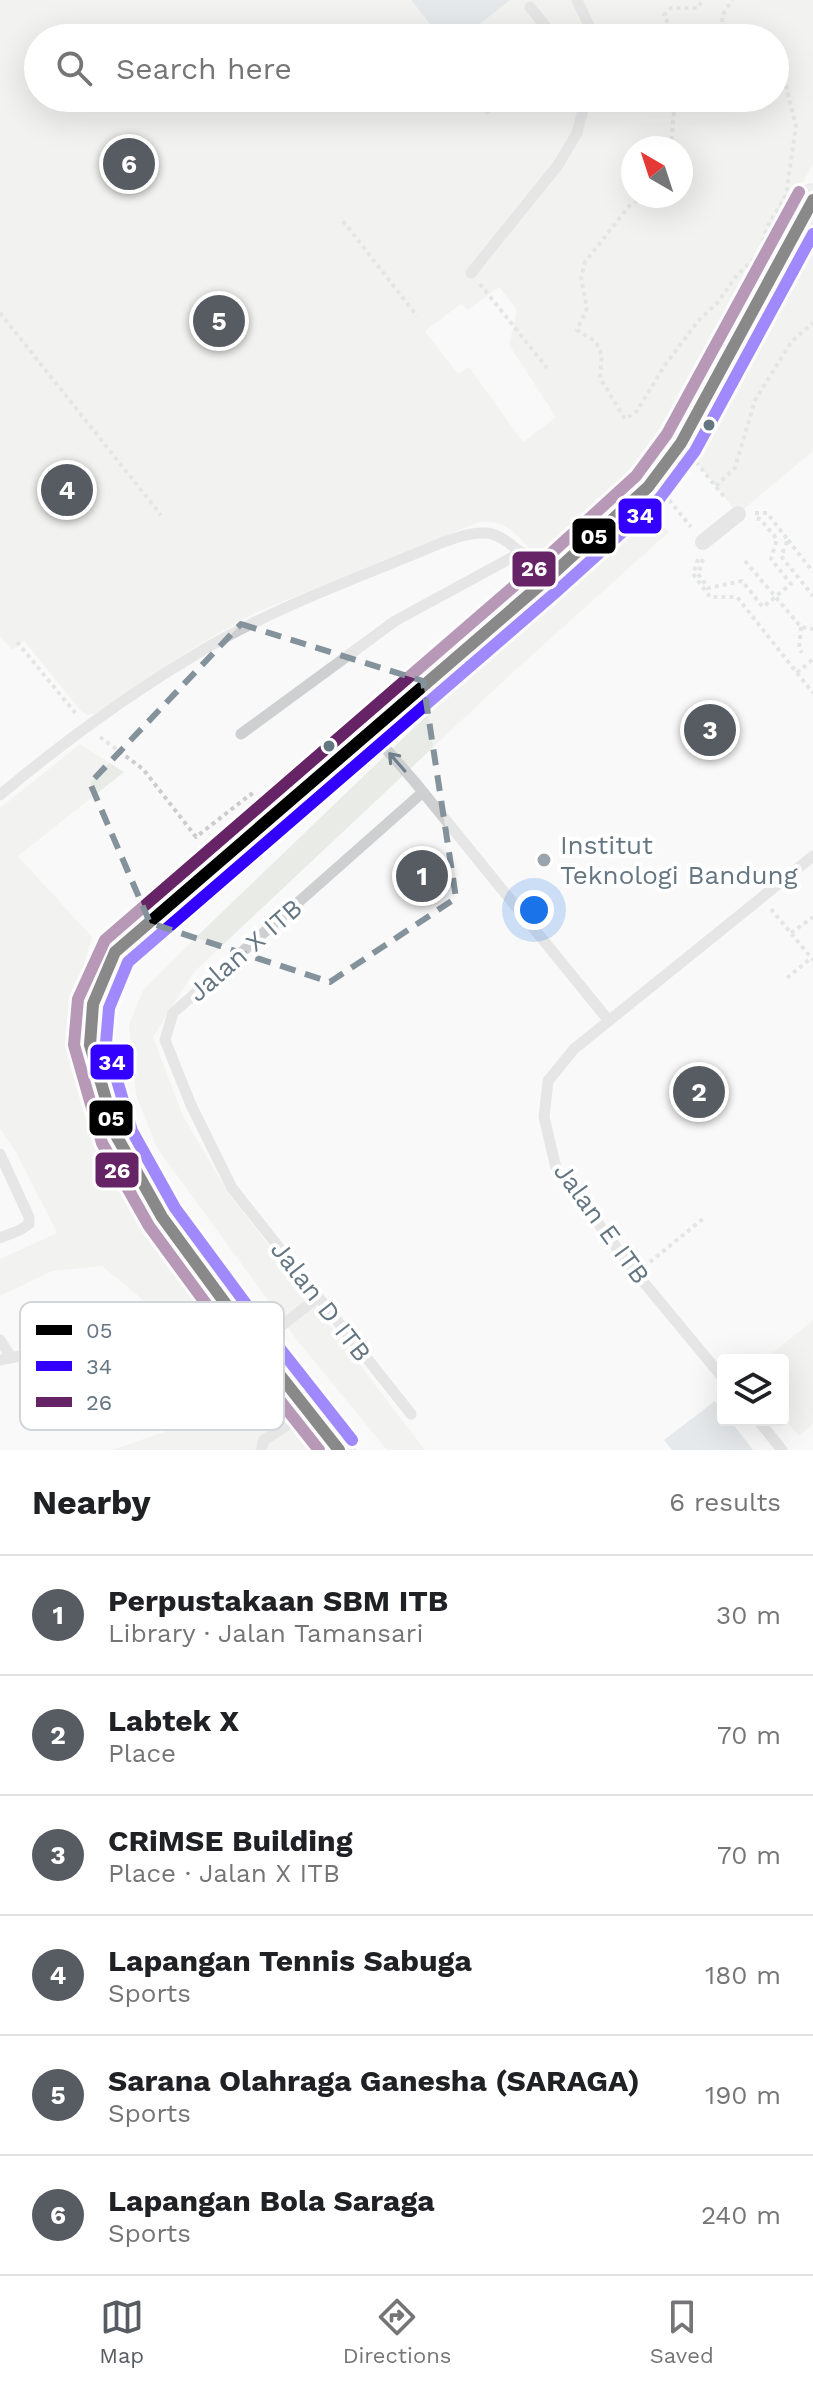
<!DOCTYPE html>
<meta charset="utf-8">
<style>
:root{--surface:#fff;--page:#f6f6f6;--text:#202124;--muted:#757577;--line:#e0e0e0;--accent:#565c61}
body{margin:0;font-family:"Work Sans",sans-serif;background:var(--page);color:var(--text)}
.controls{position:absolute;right:24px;bottom:24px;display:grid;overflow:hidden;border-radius:8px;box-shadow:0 8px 32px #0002}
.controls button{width:72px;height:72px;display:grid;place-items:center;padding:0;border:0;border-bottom:2px solid var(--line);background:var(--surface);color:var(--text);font:40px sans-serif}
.compass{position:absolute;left:621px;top:136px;width:72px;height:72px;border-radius:50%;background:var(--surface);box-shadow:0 8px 32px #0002;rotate:321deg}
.you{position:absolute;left:534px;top:910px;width:28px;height:28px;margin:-20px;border:6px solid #fff;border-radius:50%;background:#1a73e8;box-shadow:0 0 0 12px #1a73e833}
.badge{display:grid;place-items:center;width:52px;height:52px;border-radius:50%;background:var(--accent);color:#fff;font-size:26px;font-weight:700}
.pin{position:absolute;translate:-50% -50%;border:4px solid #fff;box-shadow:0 2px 8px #0006}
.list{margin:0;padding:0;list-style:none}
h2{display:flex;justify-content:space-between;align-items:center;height:104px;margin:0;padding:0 32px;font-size:34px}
h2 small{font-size:26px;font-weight:400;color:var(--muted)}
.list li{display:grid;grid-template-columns:52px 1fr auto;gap:24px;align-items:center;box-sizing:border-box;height:120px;padding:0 32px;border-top:2px solid var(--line)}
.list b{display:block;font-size:30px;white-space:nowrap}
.list p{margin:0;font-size:26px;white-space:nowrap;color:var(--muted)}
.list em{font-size:26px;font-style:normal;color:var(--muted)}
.icon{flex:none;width:44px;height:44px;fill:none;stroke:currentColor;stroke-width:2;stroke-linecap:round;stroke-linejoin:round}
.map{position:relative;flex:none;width:813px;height:1450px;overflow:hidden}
.search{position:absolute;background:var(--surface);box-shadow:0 8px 32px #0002;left:24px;right:24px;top:24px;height:88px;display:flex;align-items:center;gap:20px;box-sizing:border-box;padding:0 28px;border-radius:44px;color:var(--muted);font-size:30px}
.sheet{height:824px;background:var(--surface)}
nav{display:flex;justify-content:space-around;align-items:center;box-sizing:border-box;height:112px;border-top:2px solid var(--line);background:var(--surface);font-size:22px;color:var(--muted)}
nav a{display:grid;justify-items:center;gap:4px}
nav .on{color:var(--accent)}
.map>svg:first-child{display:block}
</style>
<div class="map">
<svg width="813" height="1450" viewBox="0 0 813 1450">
<rect width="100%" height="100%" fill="#f9f9f9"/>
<!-- green -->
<path fill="#e8ebe6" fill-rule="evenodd" d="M0 0H813V164L651 461 644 471 548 558H537C520 538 508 519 479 522L253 614 201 643 96 713 88 715 82 712 24 641 12 650 0 636ZM38 38H775V98H38ZM633 148H681V196H633ZM499 287 517 310 509 345 556 417 523 442 469 367 458 374 425 331 461 304 468 310Z
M813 199V451L738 514 681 443Z
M646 505 669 532 511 674 194 972 153 1037 183 1116 227 1191 425 1450H387L297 1340 157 1148 136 1095 129 1025 143 990 190 943Z
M80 744 124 772 18 856 92 937 72 1005 70 1066 108 1172 217 1333 160 1314 102 1266 52 1271 0 1296V1259L57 1233 16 1152 0 1129V808Z
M813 1320V1424L799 1436 783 1417V1360H764Z
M268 1396 309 1450H112Z"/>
<!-- water -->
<path fill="#ced6d9" d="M411 0H510L462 38H441Z
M473 98H508L487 115Z
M715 1401 723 1411V1420H730L753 1450H672L664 1440Z"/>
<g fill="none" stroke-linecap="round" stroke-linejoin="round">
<defs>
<path id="secondary" d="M339 1450 253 1341 162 1217 117 1137 90 1045 93 1004 115 952 546 580 648 487 681 443 813 200"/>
</defs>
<!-- secondary casing -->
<use href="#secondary" stroke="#d5d6d7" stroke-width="34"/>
<!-- path -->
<path stroke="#cbcccd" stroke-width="4" stroke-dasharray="4 4" stroke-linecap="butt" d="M671 38 670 27 664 15 671 8H698L702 0
M723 38 722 16 732 0
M671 148 675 98
M343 221 417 316
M480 284 547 368
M0 313 161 515
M696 462 726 499
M716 486 735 468 755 400 792 341 813 323
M669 500 691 527
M755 513H767L788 540 781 556 813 596
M788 540 813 572
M698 559 693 574 710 597H737L813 693
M703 559 698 574 708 588 742 581 763 607 791 584 771 559 777 539 760 519 754 518
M745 561 801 627 813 629
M801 627 799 648 802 653
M17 642 77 715
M797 673 813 659
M100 737 143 769 196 837 251 794 254 799
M771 909 813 960
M791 933 813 917
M787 978 811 958
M650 1262 704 1218"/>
<!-- service -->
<path stroke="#cecfd0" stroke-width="11" d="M577 0 591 30 592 38
M530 7 555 38
M471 273 558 165 577 133 586 98
M241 734 395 621 522 552
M373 734 414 781 609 1021
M0 795C63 742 132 692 203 650 275 607 363 576 441 543 455 538 471 532 486 533 507 534 533 565 546 580
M0 1154 29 1217V1224L20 1230 0 1238
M0 1340 11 1357
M257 1345 317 1298
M0 1360 149 1330 236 1343 249 1336
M723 1378 636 1273 556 1168 544 1117 548 1081 574 1049 813 856
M411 1414 232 1188 191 1105 165 1040 173 1013 423 792
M758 1420 782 1450
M261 1450 264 1440 306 1413"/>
<!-- pedestrian -->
<path stroke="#cecfd0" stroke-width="16" d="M703 542 738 514"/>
<!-- secondary -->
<use href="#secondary" stroke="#e1e2e2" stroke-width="30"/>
<!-- path-bridge -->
<path stroke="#cbcccd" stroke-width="4" stroke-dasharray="4 4" stroke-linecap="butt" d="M644 196 630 205 585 262 581 278 587 308 577 330 596 342 602 355 600 378 625 419 637 411 665 365 698 321 718 302 737 275 754 259 762 248 766 229 786 195 796 126 785 82 775 74"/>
<defs>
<path id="bus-1" d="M339 1450 253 1341 162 1217 117 1137 90 1045 93 1004 115 952 546 580 648 487 681 443 813 200"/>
<path id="bus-2" d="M352 1440 266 1331 175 1208 132 1131 106 1043 109 1008 128 962 556 592 660 498 695 451 813 234"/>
<path id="bus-3" d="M319 1450 240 1350 149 1226 102 1143 74 1045 78 999 105 940 535 568 636 476 667 434 799 192"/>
</defs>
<!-- bus-1 casing -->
<use href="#bus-1" stroke="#fff" stroke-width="18"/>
<!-- bus-2 casing -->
<use href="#bus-2" stroke="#fff" stroke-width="18"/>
<!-- bus-3 casing -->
<use href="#bus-3" stroke="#fff" stroke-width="18"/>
<!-- bus-1 -->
<use href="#bus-1" stroke="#000" stroke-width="12"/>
<!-- bus-2 -->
<use href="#bus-2" stroke="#30f" stroke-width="12"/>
<!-- bus-3 -->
<use href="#bus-3" stroke="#662365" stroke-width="12"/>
</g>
<!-- one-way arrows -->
<defs><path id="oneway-shaft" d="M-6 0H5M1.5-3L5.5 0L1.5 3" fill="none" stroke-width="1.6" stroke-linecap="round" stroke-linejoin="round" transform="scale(2)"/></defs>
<use stroke="#707f8b" href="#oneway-shaft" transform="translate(397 762) rotate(-131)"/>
<!-- marked area -->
<path d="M0 0H813V1450H0ZM241 624 423 681 456 898 330 982 150 923 90 783Z" fill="#f9f9f9" fill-opacity=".55" fill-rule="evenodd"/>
<path fill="none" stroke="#84929c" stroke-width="6" stroke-dasharray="16 10" stroke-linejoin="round" d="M241 624 423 681 456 898 330 982 150 923 90 783Z"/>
<!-- markers -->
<g fill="#657683" stroke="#fff" stroke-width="3">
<circle cx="709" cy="425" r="7"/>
<circle cx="329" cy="746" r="7"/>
</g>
<circle fill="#99a4ac" stroke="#fff" stroke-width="3" cx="544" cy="860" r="8"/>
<g text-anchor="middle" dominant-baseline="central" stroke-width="8" stroke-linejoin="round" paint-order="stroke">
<!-- poi labels -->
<g font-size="26" fill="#657683" stroke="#fff" text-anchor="start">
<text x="560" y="845">Institut<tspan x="560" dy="30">Teknologi Bandung</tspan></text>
</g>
<!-- street labels -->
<g font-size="26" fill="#657683" stroke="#fff">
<text transform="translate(245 950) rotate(-41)">Jalan X ITB</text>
<text transform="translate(602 1223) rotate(54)">Jalan E ITB</text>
<text transform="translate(321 1301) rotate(52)">Jalan D ITB</text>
</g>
</g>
<!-- legend -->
<rect x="20" y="1302" width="264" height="128" rx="12" fill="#fff" stroke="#d1d6da" stroke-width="2"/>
<rect x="36" y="1325" width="36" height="10" fill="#000"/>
<rect x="36" y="1361" width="36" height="10" fill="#30f"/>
<rect x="36" y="1397" width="36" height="10" fill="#662365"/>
<g font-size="22" fill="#657683">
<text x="86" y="1338">05</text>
<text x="86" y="1374">34</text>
<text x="86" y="1410">26</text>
</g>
<g stroke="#fff" stroke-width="3">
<rect x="617" y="497" width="46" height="38" rx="8" fill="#30f"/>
<rect x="571" y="517" width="46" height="38" rx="8" fill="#000"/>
<rect x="511" y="550" width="46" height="38" rx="8" fill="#662365"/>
<rect x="89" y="1043" width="46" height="38" rx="8" fill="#30f"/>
<rect x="88" y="1099" width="46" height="38" rx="8" fill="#000"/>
<rect x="94" y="1151" width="46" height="38" rx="8" fill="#662365"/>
</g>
<g font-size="22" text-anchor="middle" font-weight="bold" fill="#fff">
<text x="640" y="523">34</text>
<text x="594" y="544">05</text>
<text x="534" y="576">26</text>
<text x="112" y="1070">34</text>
<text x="111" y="1126">05</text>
<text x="117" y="1178">26</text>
</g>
</svg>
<div class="controls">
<button><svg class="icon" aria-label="layers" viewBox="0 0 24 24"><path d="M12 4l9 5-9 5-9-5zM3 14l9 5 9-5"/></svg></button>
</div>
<svg class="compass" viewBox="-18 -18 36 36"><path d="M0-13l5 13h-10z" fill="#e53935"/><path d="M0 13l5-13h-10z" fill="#757577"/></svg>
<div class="you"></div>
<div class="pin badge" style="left:422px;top:876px">1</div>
<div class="pin badge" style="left:699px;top:1092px">2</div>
<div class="pin badge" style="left:710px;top:730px">3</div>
<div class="pin badge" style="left:67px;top:490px">4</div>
<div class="pin badge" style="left:219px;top:321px">5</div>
<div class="pin badge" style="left:129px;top:164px">6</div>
<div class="search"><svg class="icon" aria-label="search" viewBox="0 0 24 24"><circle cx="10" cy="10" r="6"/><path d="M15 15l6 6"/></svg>Search here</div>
</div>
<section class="sheet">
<h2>Nearby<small>6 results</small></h2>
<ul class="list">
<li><span class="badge">1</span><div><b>Perpustakaan SBM ITB</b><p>Library · Jalan Tamansari</p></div><em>30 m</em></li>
<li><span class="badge">2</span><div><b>Labtek X</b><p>Place</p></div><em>70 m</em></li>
<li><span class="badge">3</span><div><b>CRiMSE Building</b><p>Place · Jalan X ITB</p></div><em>70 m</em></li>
<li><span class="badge">4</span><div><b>Lapangan Tennis Sabuga</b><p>Sports</p></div><em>180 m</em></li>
<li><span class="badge">5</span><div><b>Sarana Olahraga Ganesha (SARAGA)</b><p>Sports</p></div><em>190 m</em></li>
<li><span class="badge">6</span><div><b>Lapangan Bola Saraga</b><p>Sports</p></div><em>240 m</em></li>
</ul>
</section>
<nav>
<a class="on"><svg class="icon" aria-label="map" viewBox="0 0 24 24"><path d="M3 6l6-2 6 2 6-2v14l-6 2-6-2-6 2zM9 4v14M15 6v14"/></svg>Map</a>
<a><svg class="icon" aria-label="directions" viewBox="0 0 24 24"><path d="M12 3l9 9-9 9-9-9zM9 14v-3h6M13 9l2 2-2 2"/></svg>Directions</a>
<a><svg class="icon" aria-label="saved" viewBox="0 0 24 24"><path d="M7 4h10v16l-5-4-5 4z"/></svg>Saved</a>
</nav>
